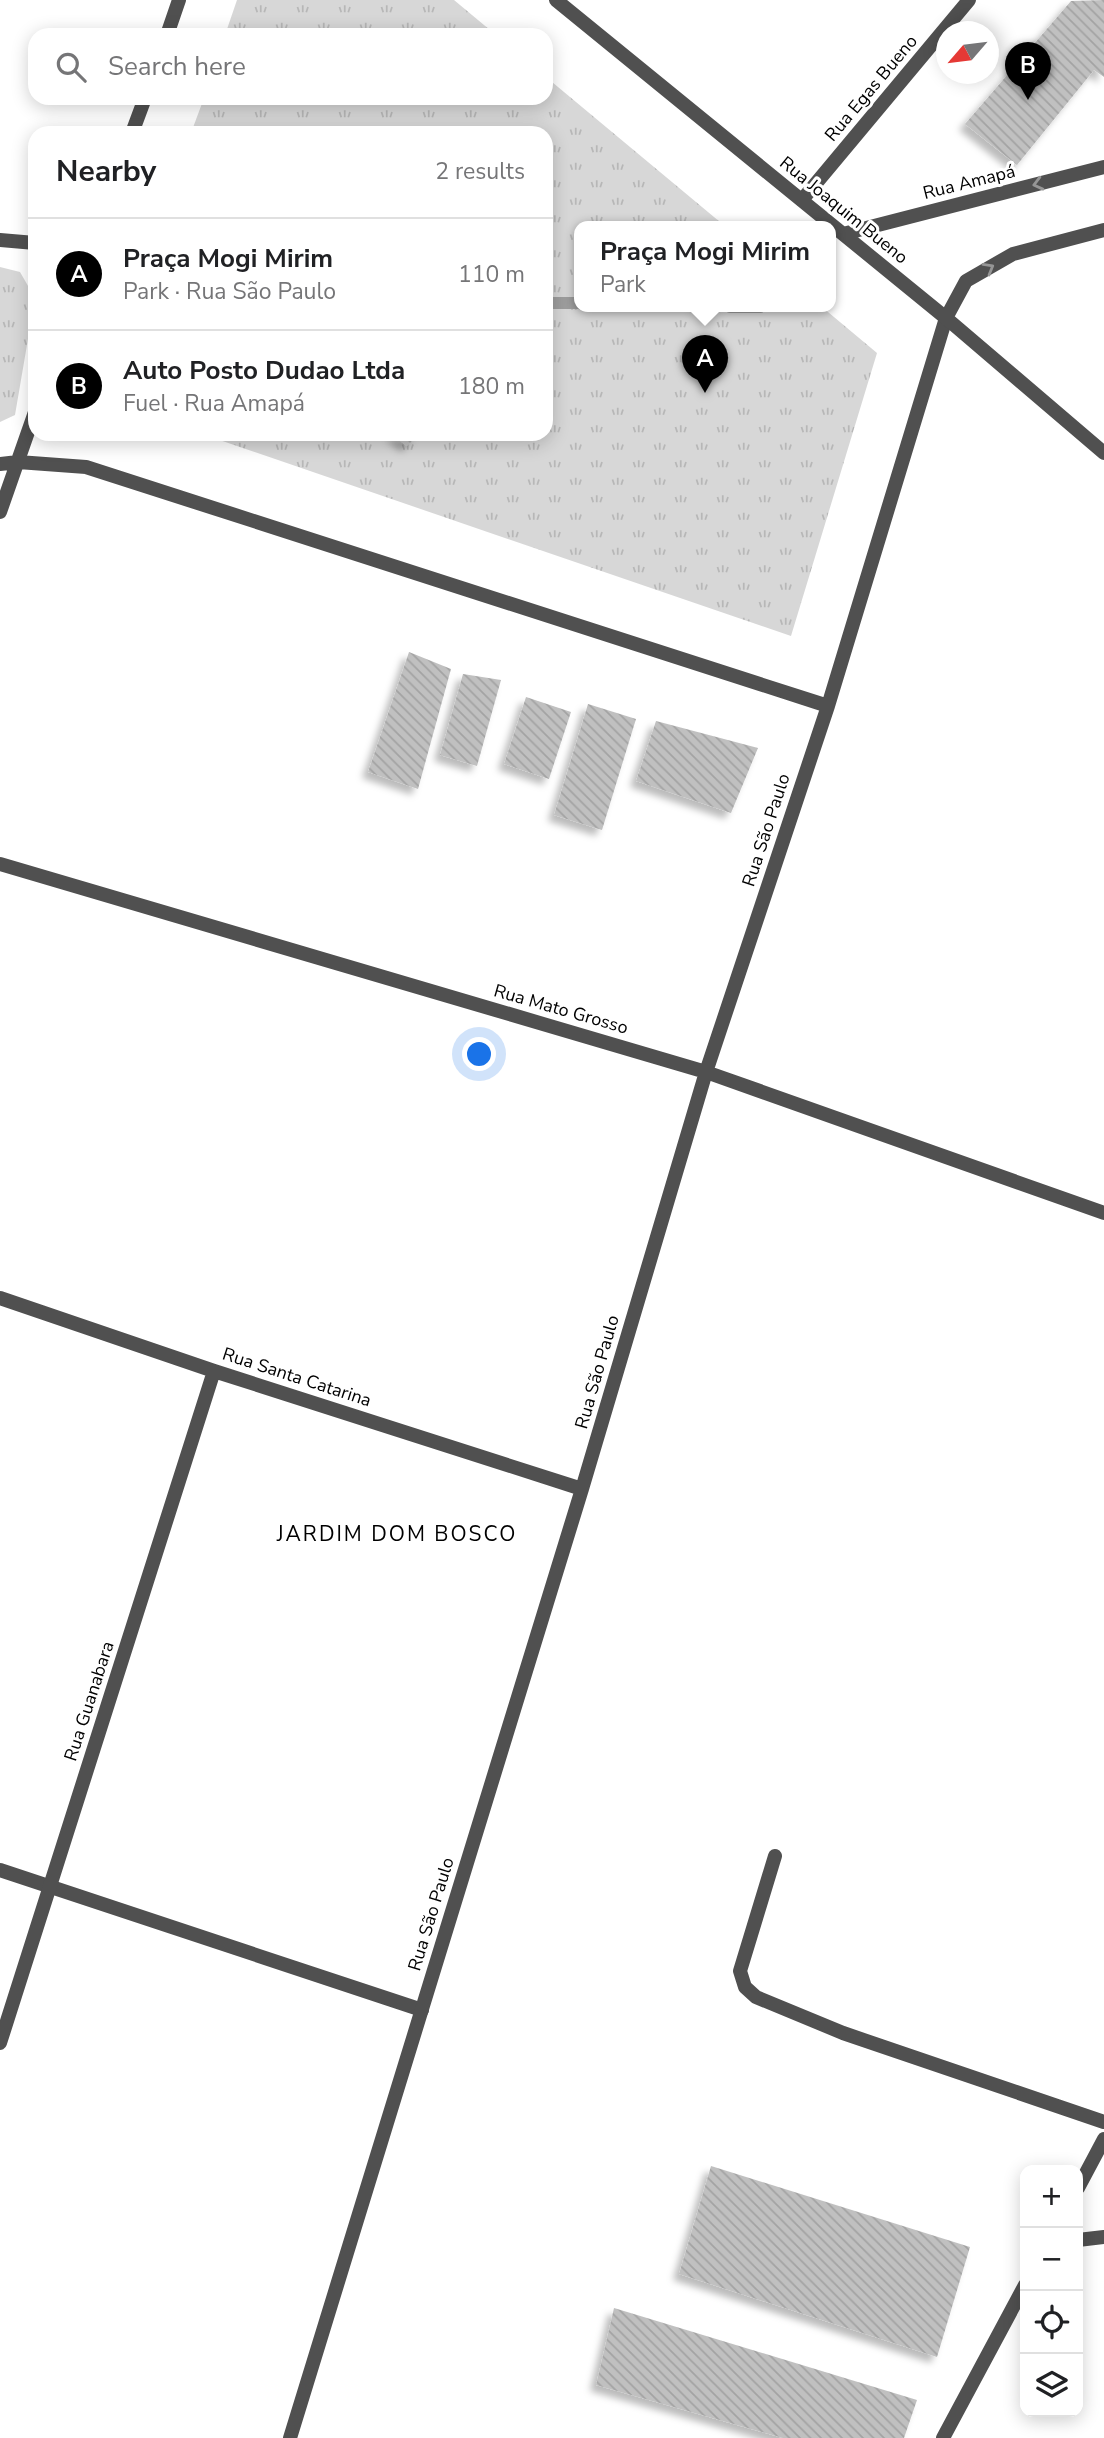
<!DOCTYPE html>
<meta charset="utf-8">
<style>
:root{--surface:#fff;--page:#f2f2f2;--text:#202124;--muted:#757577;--line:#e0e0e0;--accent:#000}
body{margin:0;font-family:"Nunito Sans",sans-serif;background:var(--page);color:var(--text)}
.controls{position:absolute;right:21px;bottom:21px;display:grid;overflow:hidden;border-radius:14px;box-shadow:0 4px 18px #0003}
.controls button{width:63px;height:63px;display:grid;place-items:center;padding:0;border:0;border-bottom:2px solid var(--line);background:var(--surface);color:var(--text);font:35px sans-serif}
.compass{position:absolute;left:936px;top:21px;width:63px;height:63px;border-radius:50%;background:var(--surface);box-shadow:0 4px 18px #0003;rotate:242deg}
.you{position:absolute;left:480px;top:1055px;width:24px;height:24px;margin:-18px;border:5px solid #fff;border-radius:50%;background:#1a73e8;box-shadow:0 0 0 10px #1a73e833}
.badge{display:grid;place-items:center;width:46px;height:46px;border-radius:50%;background:var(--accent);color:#fff;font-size:23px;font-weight:700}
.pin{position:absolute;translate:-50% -58px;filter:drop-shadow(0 2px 4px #0008)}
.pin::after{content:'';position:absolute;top:37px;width:24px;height:21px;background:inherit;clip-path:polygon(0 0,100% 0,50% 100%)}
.popup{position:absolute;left:574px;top:221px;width:262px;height:91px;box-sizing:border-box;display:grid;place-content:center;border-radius:14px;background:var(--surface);filter:drop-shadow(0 2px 5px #0005);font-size:23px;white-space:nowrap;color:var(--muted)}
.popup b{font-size:26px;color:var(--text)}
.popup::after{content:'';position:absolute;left:50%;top:100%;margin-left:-14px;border:14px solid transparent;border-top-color:var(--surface)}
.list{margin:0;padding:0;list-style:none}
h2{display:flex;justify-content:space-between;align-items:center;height:91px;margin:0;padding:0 28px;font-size:30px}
h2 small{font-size:23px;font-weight:400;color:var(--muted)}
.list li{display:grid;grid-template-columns:46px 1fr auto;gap:21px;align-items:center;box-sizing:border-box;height:112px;padding:0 28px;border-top:2px solid var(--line)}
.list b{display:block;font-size:26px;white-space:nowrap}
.list p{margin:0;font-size:23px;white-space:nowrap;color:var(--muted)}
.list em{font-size:23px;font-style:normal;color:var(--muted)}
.icon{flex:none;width:38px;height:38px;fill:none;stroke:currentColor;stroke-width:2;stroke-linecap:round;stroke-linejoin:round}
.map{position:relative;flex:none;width:1104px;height:2438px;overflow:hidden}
.search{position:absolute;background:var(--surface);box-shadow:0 4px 18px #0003;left:28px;top:28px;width:525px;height:77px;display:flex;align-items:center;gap:18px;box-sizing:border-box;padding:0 24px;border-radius:21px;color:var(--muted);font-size:26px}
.panel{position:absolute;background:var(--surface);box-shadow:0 4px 18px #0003;left:28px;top:126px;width:525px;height:315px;border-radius:21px}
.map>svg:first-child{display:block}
</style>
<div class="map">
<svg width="1104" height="2438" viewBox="0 0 1104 2438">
<defs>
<pattern id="park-tufts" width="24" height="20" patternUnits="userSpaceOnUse" patternTransform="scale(1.75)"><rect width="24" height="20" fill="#d7d7d7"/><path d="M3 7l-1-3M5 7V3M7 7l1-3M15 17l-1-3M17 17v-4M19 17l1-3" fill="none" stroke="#b7b7b7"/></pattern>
<pattern id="building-back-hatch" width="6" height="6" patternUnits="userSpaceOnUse" patternTransform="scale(1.75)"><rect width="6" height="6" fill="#c0c0c0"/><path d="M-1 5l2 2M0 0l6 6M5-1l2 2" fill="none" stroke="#a3a3a3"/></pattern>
<filter id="shadow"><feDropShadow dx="-6" dy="6" stdDeviation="3.5" flood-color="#0004"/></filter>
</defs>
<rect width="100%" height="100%" fill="#fff"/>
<!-- park -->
<path fill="url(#park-tufts)" d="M237 0H454L496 35H225Z
M546 77 726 227H579V307H822L877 353 791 636 202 434H546V133H191L204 98H546Z
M0 267 20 272 35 298 15 415 0 422Z"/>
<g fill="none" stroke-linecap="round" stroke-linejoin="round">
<!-- stream -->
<path stroke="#9e9e9e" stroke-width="12" d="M546 303H579
M730 307H760"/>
</g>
<!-- building -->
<path fill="url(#building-back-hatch)" filter="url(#shadow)" d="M1104 0V77L1094 70 1017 165 965 124 1071 1Z
M391 434H419L407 446Z
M409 652 451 669 418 789 368 772Z
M463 674 501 680 477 766 440 755Z
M526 697 571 712 549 779 504 764Z
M588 704 636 719 602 830 554 815Z
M656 721 758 748 731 813 636 781Z
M711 2166 970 2247 937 2357 679 2274Z
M614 2308 917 2400 904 2438H783L596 2385Z"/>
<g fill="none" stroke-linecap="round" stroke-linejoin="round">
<!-- service -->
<path stroke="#505050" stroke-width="14" d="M775 1856 740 1971 745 1987 756 1997 843 2033 1104 2122
M0 1870 422 2010"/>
<!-- minor -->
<path stroke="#505050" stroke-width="14" d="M167 35 179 0
M132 133 145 98
M802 200 969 0
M0 240 35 243
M0 464 18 462 86 467 828 706
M0 512 35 412
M0 864 706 1072 1104 1213
M0 1298 214 1371 582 1489
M0 2043 214 1371
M1078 2240 1104 2237
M290 2438 582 1489 706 1072 828 706 946 318"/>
<!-- tertiary -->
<path stroke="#505050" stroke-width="14" d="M556 0 946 318 1104 453
M843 234 1104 167
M946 318 966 281 1013 254 1104 230
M1078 2188 1104 2139
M943 2438 1025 2285"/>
</g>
<!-- one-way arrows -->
<defs><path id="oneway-chevron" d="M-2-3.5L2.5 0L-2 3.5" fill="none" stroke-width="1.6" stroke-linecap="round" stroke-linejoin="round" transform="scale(1.75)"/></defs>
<g stroke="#969696">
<use href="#oneway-chevron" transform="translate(1038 184) rotate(166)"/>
<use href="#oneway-chevron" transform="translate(989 268) rotate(-30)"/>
</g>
<g text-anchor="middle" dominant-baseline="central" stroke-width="6" stroke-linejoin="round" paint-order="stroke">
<!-- street labels -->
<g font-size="18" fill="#000" stroke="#fff">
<text transform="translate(871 88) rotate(-50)">Rua Egas Bueno</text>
<text transform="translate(969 182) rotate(-14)">Rua Amapá</text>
<text transform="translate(844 210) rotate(39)">Rua Joaquim Bueno</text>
<text transform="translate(766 830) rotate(-72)">Rua São Paulo</text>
<text transform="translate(561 1009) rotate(16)">Rua Mato Grosso</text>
<text transform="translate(597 1372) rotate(-74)">Rua São Paulo</text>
<text transform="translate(297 1377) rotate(18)">Rua Santa Catarina</text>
<text transform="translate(89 1701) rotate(-72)">Rua Guanabara</text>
<text transform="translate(431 1914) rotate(-73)">Rua São Paulo</text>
</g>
<!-- quarter labels -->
<g font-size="21" letter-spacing="2" fill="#000" stroke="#fff">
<text x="397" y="1534">JARDIM DOM BOSCO</text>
</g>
</g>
</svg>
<div class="controls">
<button>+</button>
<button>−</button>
<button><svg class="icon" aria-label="locate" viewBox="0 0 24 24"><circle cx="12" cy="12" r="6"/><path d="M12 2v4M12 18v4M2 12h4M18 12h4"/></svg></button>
<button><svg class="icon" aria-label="layers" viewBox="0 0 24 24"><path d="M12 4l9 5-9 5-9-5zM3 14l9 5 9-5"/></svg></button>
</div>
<svg class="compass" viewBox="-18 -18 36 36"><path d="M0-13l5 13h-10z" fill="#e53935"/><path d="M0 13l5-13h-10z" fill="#757577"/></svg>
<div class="you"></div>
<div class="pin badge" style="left:705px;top:393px">A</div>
<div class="popup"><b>Praça Mogi Mirim</b>Park</div>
<div class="pin badge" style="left:1028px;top:100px">B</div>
<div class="search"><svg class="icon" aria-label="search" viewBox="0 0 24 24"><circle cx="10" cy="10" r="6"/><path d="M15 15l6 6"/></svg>Search here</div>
<section class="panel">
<h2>Nearby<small>2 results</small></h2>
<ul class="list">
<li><span class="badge">A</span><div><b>Praça Mogi Mirim</b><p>Park · Rua São Paulo</p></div><em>110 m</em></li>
<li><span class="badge">B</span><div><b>Auto Posto Dudao Ltda</b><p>Fuel · Rua Amapá</p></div><em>180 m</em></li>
</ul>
</section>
</div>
